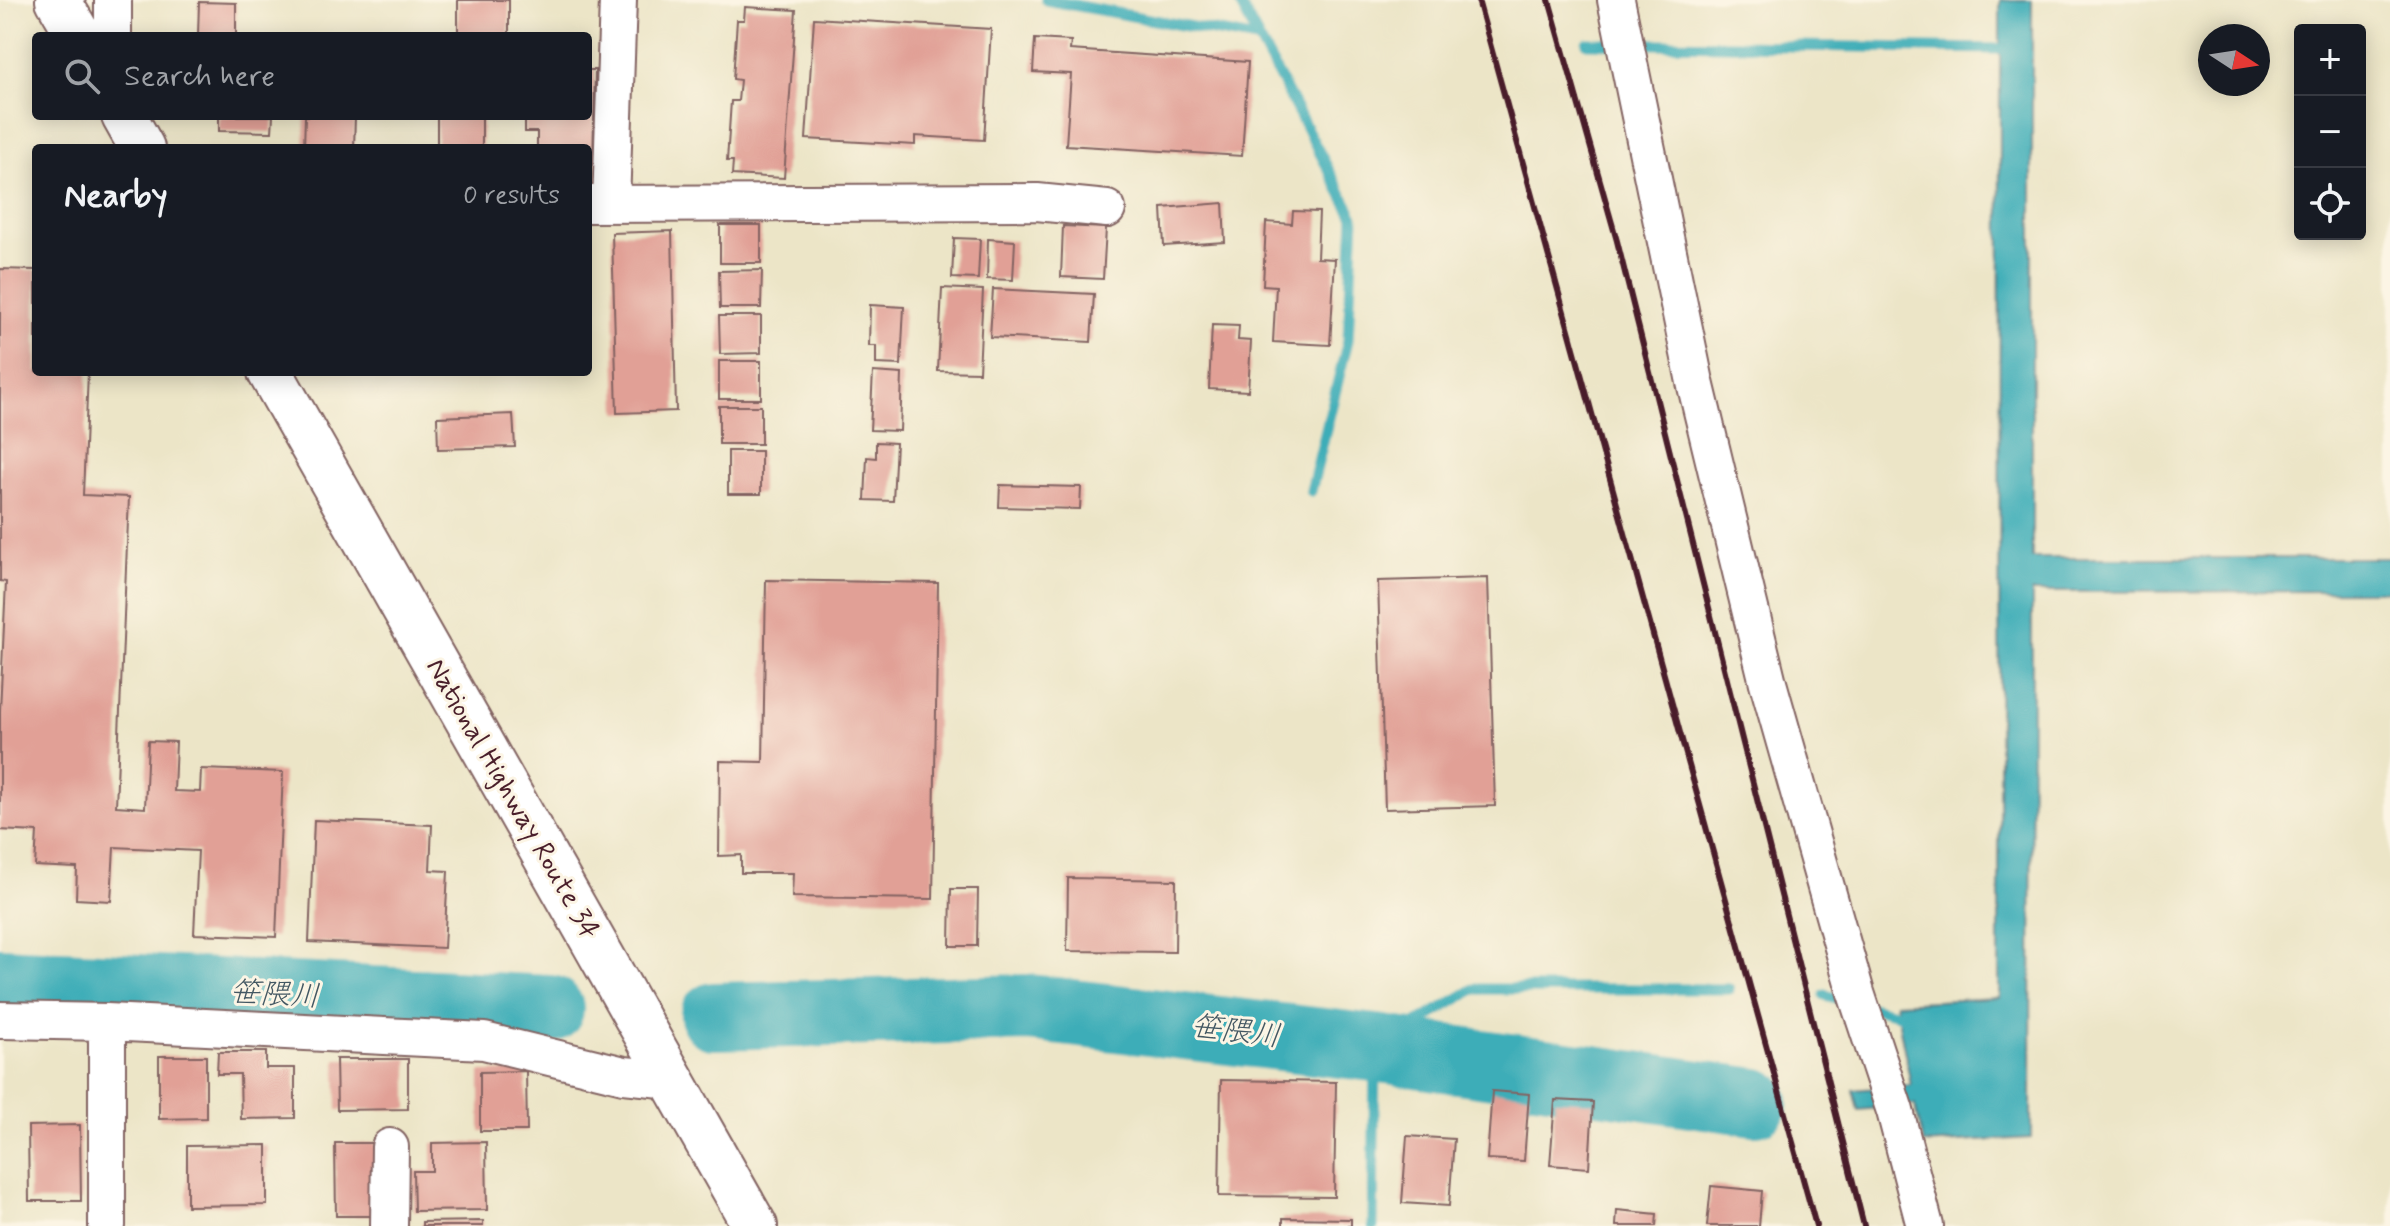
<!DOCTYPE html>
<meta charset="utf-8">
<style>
:root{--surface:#171b24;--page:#20242c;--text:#f1f3f6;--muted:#9ea1a6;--line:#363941}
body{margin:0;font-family:Mynerve,"Klee One",sans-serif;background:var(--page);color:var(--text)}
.controls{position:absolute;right:24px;top:24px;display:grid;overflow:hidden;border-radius:8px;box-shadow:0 4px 20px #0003}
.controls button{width:72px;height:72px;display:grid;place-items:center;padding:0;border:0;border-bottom:2px solid var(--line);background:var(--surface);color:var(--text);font:40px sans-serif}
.compass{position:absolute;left:2198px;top:24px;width:72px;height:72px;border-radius:50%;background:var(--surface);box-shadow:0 4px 20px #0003;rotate:102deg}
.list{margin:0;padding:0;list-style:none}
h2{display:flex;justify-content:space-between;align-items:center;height:104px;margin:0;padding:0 32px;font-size:34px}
h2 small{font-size:26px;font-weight:400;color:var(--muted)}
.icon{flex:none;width:44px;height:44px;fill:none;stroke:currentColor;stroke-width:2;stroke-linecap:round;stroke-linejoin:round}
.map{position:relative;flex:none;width:2390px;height:1226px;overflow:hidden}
.search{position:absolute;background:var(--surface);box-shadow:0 4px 20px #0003;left:32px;top:32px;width:560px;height:88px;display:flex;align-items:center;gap:20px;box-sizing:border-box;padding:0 28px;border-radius:8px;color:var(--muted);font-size:30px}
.panel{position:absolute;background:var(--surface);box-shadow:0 4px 20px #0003;left:32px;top:144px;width:560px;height:232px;border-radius:8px}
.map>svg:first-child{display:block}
</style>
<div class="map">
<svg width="2390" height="1226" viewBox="0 0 2390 1226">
<rect width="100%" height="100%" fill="#fcf5e5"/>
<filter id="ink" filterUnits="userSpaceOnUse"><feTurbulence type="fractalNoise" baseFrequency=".0125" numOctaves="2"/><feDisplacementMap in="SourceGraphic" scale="16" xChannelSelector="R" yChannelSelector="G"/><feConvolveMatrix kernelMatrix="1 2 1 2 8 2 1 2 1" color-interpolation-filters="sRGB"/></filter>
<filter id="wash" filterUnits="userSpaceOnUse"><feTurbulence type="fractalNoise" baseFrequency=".006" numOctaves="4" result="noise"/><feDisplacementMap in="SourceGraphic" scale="32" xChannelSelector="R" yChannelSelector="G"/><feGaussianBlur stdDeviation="1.8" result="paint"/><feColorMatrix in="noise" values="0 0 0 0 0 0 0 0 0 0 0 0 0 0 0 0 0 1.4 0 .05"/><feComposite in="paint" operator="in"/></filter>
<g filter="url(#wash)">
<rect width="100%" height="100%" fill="#ece5c7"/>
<!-- water -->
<path fill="#3cadb8" stroke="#436672" stroke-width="2" d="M2000 0H2032V558H2390V591L2032 592 2031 1138 1924 1144 1915 1105 1858 1110 1853 1090 1911 1085 1895 1003 1999 998Z"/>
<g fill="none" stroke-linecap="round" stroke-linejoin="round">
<!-- stream -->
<path stroke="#3cadb8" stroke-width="11" d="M1046 0 1257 39
M1238 0 1354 217 1348 340 1311 491
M1587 43 2000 49
M1825 995 1851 1002
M1867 1006 1898 1014
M1373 1226 1375 1048 1474 989H1729"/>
<!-- river -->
<path stroke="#3cadb8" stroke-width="68" d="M0 981 550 1009
M714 1016 1029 1008 1375 1048 1755 1102"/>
</g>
<g id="blocks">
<!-- building -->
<path fill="#e1a096" d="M458 0H509V36H458Z
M199 2 236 3V36H198Z
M745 7 796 10 784 178 732 175 733 161H727L731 101H738L740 80 733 79 737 20H744Z
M814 18 991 29 984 140 915 136V145L806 139Z
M1035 39 1071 41 1070 50 1248 62 1242 156 1066 145 1071 74 1033 72Z
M588 70H595L593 165H588V148H537V132H525V116H588Z
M219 116H273L272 132 219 131Z
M305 116H355L354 148H304Z
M437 116H482V148H437Z
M1223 203 1225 242 1164 246 1162 208Z
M1293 211 1319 212 1317 258 1335 259 1330 345 1273 342 1276 286 1263 285 1266 222 1292 224Z
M720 225H761V263H720Z
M1063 226 1106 228 1103 279 1061 277Z
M672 231 676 411 617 413 612 233Z
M954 238 980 239 978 279 952 278Z
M988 239 1015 241 1013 280 987 279Z
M0 269 36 270V372H88L83 495 129 497 116 806 145 808 148 741 176 742 174 791 200 792 201 769 283 772 276 937 194 934 198 851 114 847 111 901 76 899 77 868 35 866 37 832 0 830V711L6 582 0 581Z
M762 270 761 308H720L719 271Z
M942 288 983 290 979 372 938 371Z
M993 289 1094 294 1091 342 990 337Z
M870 305 904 307 901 365 876 364V346H869Z
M719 316H761V353L720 354Z
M1212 325 1239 326 1238 340 1251 341 1248 391 1209 389Z
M719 361H761V399H719Z
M873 372 902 374 900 431 870 430Z
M719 406H761V444H719Z
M513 414 515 447 438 449 437 417Z
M876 442 896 443 893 501 865 500 867 457 876 458Z
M728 451H761V494H728Z
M1000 485 1081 487 1080 509 999 507Z
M1488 578 1495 806 1385 809 1378 581Z
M766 580 938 583 933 899 792 897 793 873H741V855L719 856 720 761 763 762Z
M314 820 432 825 430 870 448 871 444 948 309 942Z
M1068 878 1176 880 1175 952 1067 951Z
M951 889H978L977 946H950Z
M218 1052H266V1068H295V1118L241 1119 240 1074H217Z
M159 1056H206V1118L159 1119Z
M336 1059H408V1109L337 1110Z
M526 1071 527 1131H480V1072Z
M1221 1080 1336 1082 1334 1197 1219 1196Z
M1492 1091 1529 1094 1524 1161 1487 1159Z
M1555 1100 1593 1102 1589 1168 1550 1165Z
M80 1125 81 1201H29L28 1126Z
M1407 1136 1454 1139 1449 1206 1402 1203Z
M486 1142 487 1210 414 1211 413 1171H432V1143Z
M335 1143H376L377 1216H336Z
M267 1145V1205L187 1206V1146Z
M1711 1186 1762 1191 1759 1226H1707Z
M1617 1210 1657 1214 1656 1226H1616Z
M1283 1218 1351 1219V1226H1283Z
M483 1221V1226H422V1222Z"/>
</g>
</g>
<g filter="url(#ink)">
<use href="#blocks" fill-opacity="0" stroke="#836462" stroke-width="2"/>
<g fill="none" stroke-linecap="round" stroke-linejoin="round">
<defs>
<path id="minor" d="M113 0V36
M1616 0 1695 382 1768 683 1856 993 1895 1111 1925 1226
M588 204 1037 202 1107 209
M611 204 618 0
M0 1020 107 1022 484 1041 624 1075 672 1080
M107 1022V1226
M389 1226 390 1147"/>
<path id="highway" d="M58 0 79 36
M124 116 142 148
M270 372 755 1226"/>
</defs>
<!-- minor casing -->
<use href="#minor" stroke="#836462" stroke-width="40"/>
<!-- highway casing -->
<use href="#highway" stroke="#836462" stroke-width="48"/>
<!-- minor -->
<use href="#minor" stroke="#fff" stroke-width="36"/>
<!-- highway -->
<use href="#highway" stroke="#fff" stroke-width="44"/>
<!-- rail -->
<path stroke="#4a1f2b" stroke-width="6" d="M1478 0 1816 1226
M1549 0 1617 241 1864 1226"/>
</g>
</g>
<g text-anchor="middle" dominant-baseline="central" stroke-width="6" stroke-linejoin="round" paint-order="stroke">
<!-- street labels -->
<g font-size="28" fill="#4a1f2b" stroke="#fcf5e5">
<text transform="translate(512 799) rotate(60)">National Highway Route 34</text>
</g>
<!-- water labels -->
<g font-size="30" font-style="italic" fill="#445863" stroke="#fcf5e5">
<text transform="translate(275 995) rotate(3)">笹隈川</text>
<text transform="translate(1236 1032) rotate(7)">笹隈川</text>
</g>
</g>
</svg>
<div class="controls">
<button>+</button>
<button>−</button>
<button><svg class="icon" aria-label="locate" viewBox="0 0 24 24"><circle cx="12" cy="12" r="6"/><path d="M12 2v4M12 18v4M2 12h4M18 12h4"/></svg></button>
</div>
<svg class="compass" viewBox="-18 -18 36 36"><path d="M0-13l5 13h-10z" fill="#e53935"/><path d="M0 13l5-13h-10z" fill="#9ea1a6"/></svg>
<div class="search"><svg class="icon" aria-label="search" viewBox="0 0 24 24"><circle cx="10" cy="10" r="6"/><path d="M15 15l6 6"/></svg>Search here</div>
<section class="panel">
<h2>Nearby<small>0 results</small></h2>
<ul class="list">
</ul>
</section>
</div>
